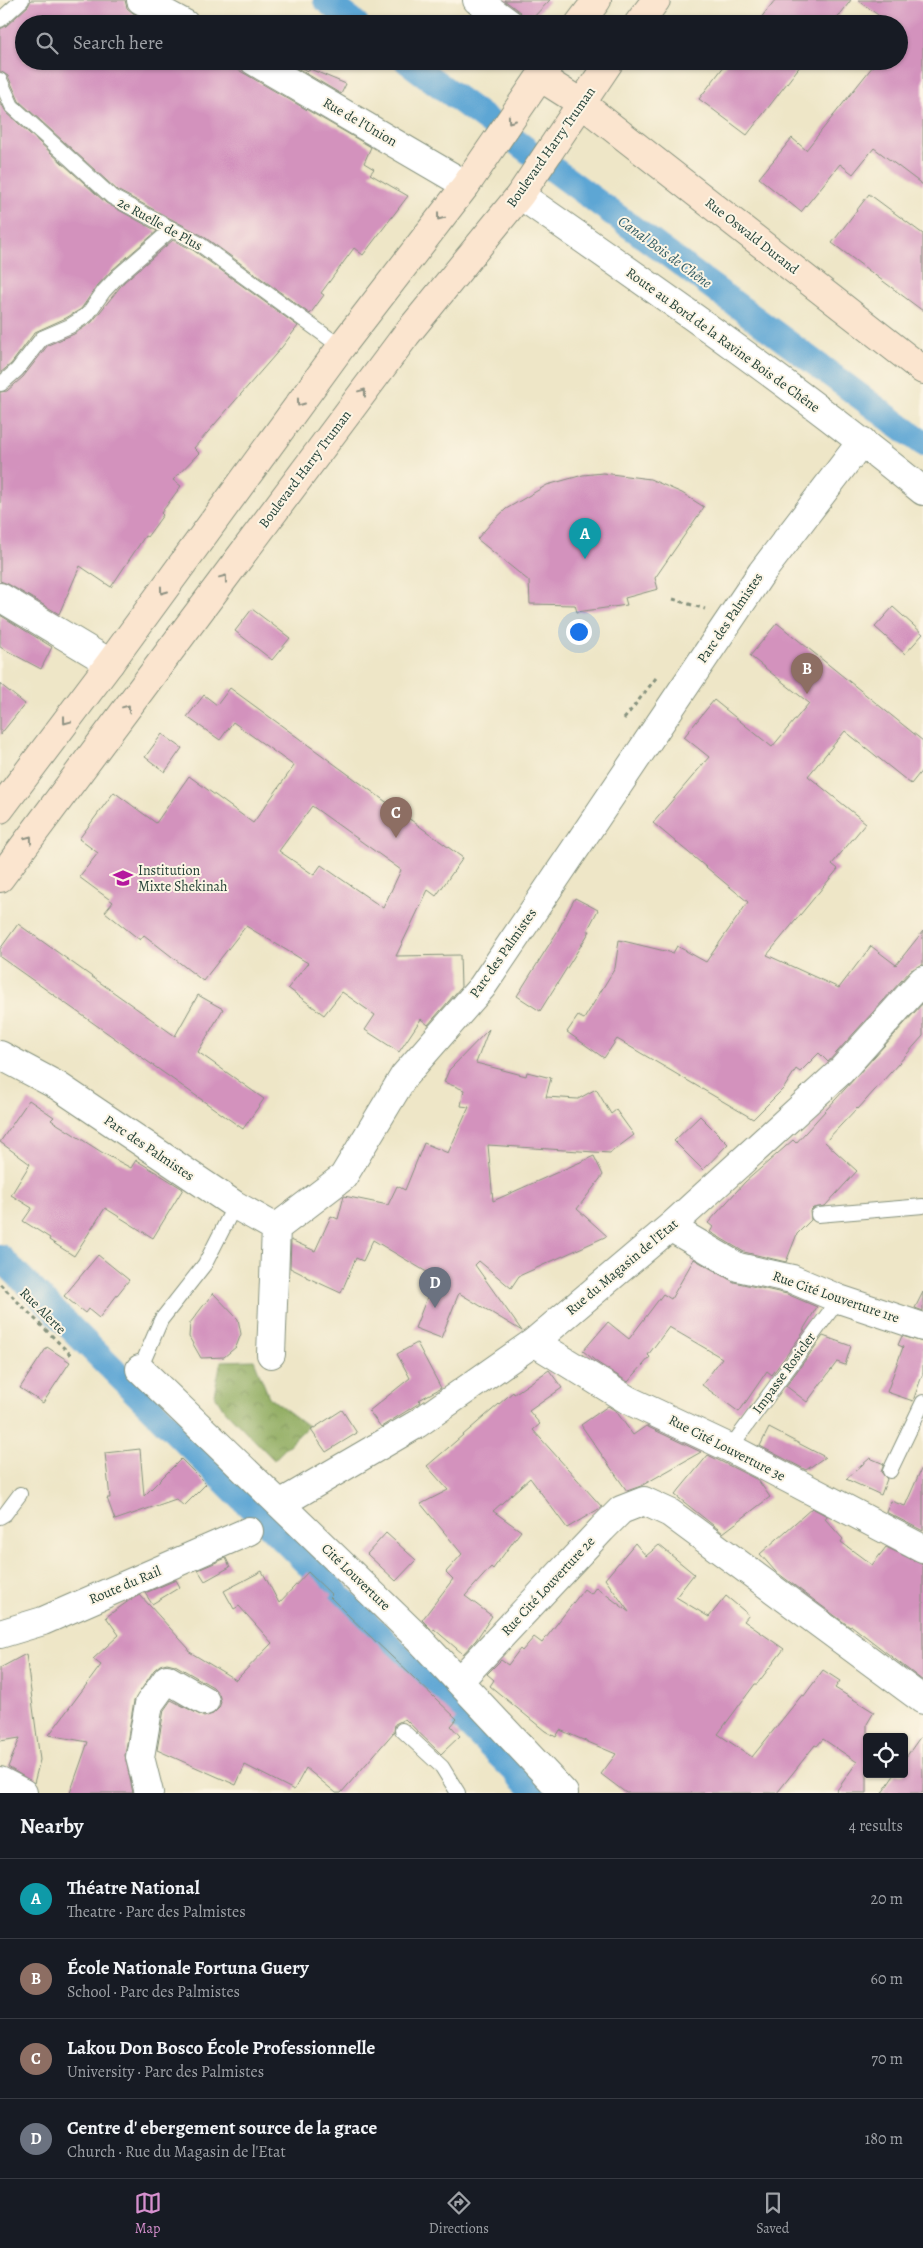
<!DOCTYPE html>
<meta charset="utf-8">
<style>
:root{--surface:#171b24;--page:#20242c;--text:#f1f3f6;--muted:#9ea1a6;--line:#363941;--accent:#d690ce}
body{margin:0;font-family:Alegreya,serif;background:var(--page);color:var(--text)}
.controls{position:absolute;right:15px;bottom:15px;display:grid;overflow:hidden;border-radius:5px;box-shadow:0 1px 4px #0004}
.controls button{width:45px;height:45px;display:grid;place-items:center;padding:0;border:0;border-bottom:1px solid var(--line);background:var(--surface);color:var(--text);font:25px sans-serif}
.you{position:absolute;left:578px;top:631px;width:18px;height:18px;margin:-12px;border:4px solid #fff;border-radius:50%;background:#1a73e8;box-shadow:0 0 0 8px #1a73e833}
.badge{display:grid;place-items:center;width:32px;height:32px;border-radius:50%;background:var(--accent);color:#fff;font-size:16px;font-weight:700}
.pin{position:absolute;translate:-50% -41px;filter:drop-shadow(0 1px 2px #0008)}
.pin::after{content:'';position:absolute;top:26px;width:18px;height:15px;background:inherit;clip-path:polygon(0 0,100% 0,50% 100%)}
.list{margin:0;padding:0;list-style:none}
h2{display:flex;justify-content:space-between;align-items:center;height:65px;margin:0;padding:0 20px;font-size:21px}
h2 small{font-size:16px;font-weight:400;color:var(--muted)}
.list li{display:grid;grid-template-columns:32px 1fr auto;gap:15px;align-items:center;box-sizing:border-box;height:80px;padding:0 20px;border-top:1px solid var(--line)}
.list b{display:block;font-size:19px;white-space:nowrap}
.list p{margin:0;font-size:16px;white-space:nowrap;color:var(--muted)}
.list em{font-size:16px;font-style:normal;color:var(--muted)}
.icon{flex:none;width:28px;height:28px;fill:none;stroke:currentColor;stroke-width:2;stroke-linecap:round;stroke-linejoin:round}
.map{position:relative;flex:none;width:923px;height:1793px;overflow:hidden}
.search{position:absolute;background:var(--surface);box-shadow:0 1px 4px #0004;left:15px;right:15px;top:15px;height:55px;display:flex;align-items:center;gap:12px;box-sizing:border-box;padding:0 18px;border-radius:28px;color:var(--muted);font-size:19px}
.sheet{height:385px;background:var(--surface)}
nav{display:flex;justify-content:space-around;align-items:center;box-sizing:border-box;height:70px;border-top:1px solid var(--line);background:var(--surface);font-size:14px;color:var(--muted)}
nav a{display:grid;justify-items:center;gap:2px}
nav .on{color:var(--accent)}
.map>svg:first-child{display:block}
</style>
<div class="map">
<svg width="923" height="1793" viewBox="0 0 923 1793">
<defs>
<pattern id="forest-crowns" width="20" height="18" patternUnits="userSpaceOnUse" patternTransform="scale(1.25)"><rect width="20" height="18" fill="#8eab5e"/><path d="M2 6a3 3 0 1 1 6 0M12 15a3 3 0 1 1 6 0" fill="none" stroke="#738c4e"/></pattern>
</defs>
<rect width="100%" height="100%" fill="#fcf5e5"/>
<filter id="ink" filterUnits="userSpaceOnUse"><feTurbulence type="fractalNoise" baseFrequency=".02" numOctaves="2"/><feDisplacementMap in="SourceGraphic" scale="10" xChannelSelector="R" yChannelSelector="G"/><feConvolveMatrix kernelMatrix="1 2 1 2 8 2 1 2 1" color-interpolation-filters="sRGB"/></filter>
<filter id="wash" filterUnits="userSpaceOnUse"><feTurbulence type="fractalNoise" baseFrequency=".0096" numOctaves="4" result="noise"/><feDisplacementMap in="SourceGraphic" scale="20" xChannelSelector="R" yChannelSelector="G"/><feGaussianBlur stdDeviation="1.12" result="paint"/><feColorMatrix in="noise" values="0 0 0 0 0 0 0 0 0 0 0 0 0 0 0 0 0 1.4 0 .05"/><feComposite in="paint" operator="in"/></filter>
<g filter="url(#wash)">
<rect width="100%" height="100%" fill="#eee6c7"/>
<!-- forest -->
<path fill="url(#forest-crowns)" stroke="#567449" d="M254 1360 269 1397 308 1426 274 1460 223 1408 214 1394 221 1361Z"/>
<g fill="none" stroke-linecap="round" stroke-linejoin="round">
<!-- canal -->
<path stroke="#5da6d4" stroke-width="26" d="M326 0 356 24
M407 61 923 443
M0 1257 537 1793"/>
</g>
<g id="blocks">
<!-- building -->
<path fill="#d392bd" fill-rule="evenodd" d="M31 0H125L127 8 133 13 152 24H24V61H223L371 147 364 163 374 169 370 174 408 196 363 255 354 248 321 293 324 295 310 314 203 236 117 190 19 101 8 76 0 71V29L6 26 28 6Z
M504 0H550L527 24H525L524 17 520 12Z
M775 0H851L833 24H756Z
M858 0H923V185L874 148 853 174 840 164 801 212 759 178 792 138 806 150 877 61H899V24H890Z
M728 61H804L747 135 699 99Z
M292 65 309 71 310 69 346 84 341 94Z
M0 101 6 112 106 203 157 231 112 270 97 286 81 309 66 318 35 332 11 364 0 373Z
M869 194 923 234V311L832 243Z
M173 240 193 250 298 326 282 347 194 448 199 453 173 480 181 486 161 513 163 515 147 537 145 536 111 587 80 566 59 614 8 584 0 581V392L7 391 23 377 48 345 74 334 92 322 124 282Z
M603 473 650 479 682 493 704 507 655 578 658 589 625 598 627 605 577 612 575 605 530 604 529 581 477 539 492 522 506 509 547 485 583 475Z
M893 607 923 634 905 654 875 627Z
M252 609 290 638 272 660 235 631Z
M0 615 52 647 41 669 0 647Z
M777 623 923 741V769L911 784 845 731 808 776 866 823 832 864 838 869 767 955 839 988 871 946 896 965 923 931V965L911 970 828 1062 819 1053 800 1072 796 1069 784 1088 753 1119 617 1039 604 1058 567 1032 578 1016 584 1019 615 968 619 940 673 953 677 946 706 962 748 902 653 823 709 757 684 737 714 700 772 747 809 703 750 656Z
M0 684 25 704 0 735Z
M230 688 463 858 436 896 428 890 396 956 460 955 461 987 428 1025 421 1019 399 1052 365 1030 375 1015 342 992 324 1015 288 988 308 963 246 926 203 981 144 935 140 940 105 912 113 902 79 877 98 853 79 839 114 792 156 823 189 776 253 823 294 766 233 722 220 740 187 717 204 695 217 705ZM312 806 401 870 383 908 321 865 314 875 279 851Z
M162 734 182 748 165 772 145 757Z
M575 898 598 910 587 931H590L540 1011 517 996 557 932Z
M18 924 175 1036 198 995 223 1009 198 1052 264 1099 243 1129 0 957V949Z
M923 1003V1036L858 1109 857 1108 825 1142 857 1171 825 1206 813 1208 810 1211 811 1220 797 1234 786 1262 744 1252 710 1232 713 1227 708 1223 745 1182 793 1140 796 1143Z
M489 1029 476 1063 526 1076 527 1072 551 1078 546 1097 578 1099 596 1089 611 1114 616 1110 634 1135 610 1153 488 1145 493 1201 594 1156 603 1175 577 1209 607 1236 519 1276 511 1288 479 1261 475 1265 522 1331 459 1293 441 1338 415 1328 435 1277 373 1240 363 1261 356 1258 341 1293 306 1277V1276L290 1268 291 1240 315 1251 331 1216 338 1219 344 1196 388 1205 397 1186 405 1190 424 1143 448 1153 469 1107 461 1106 464 1090 444 1082 449 1070Z
M29 1100 54 1117 51 1120 103 1153 131 1168 136 1160 183 1189 153 1238 105 1208 74 1256 49 1240 50 1238 23 1221 32 1208 11 1195 30 1164 0 1142Z
M700 1116 728 1144 703 1170 674 1141Z
M98 1255 129 1280 99 1318 88 1309 85 1313 64 1296Z
M694 1259 734 1282 787 1294 817 1307 803 1330H805L772 1375 767 1371 739 1412 702 1385 722 1358 669 1327 648 1355 650 1357 628 1382 598 1363 583 1351 608 1322 629 1339 663 1294 671 1299Z
M923 1292V1311L915 1308Z
M213 1293 238 1319 241 1334 236 1347 224 1357 201 1358 189 1337 190 1323Z
M823 1336 851 1346 845 1365 837 1362 807 1402 786 1386Z
M902 1336 923 1342V1373L913 1401 887 1392 903 1347 898 1345Z
M417 1343 441 1388 419 1400 421 1402 381 1427 369 1411 410 1378 397 1354Z
M47 1347 70 1362 43 1403 20 1388Z
M549 1370 562 1388 529 1411 540 1424 533 1430 602 1507 567 1528 530 1478 493 1511 521 1531 493 1569 491 1567 465 1596 492 1616 476 1640 463 1654 434 1629 433 1631 422 1620 453 1579 446 1572 462 1554 421 1504 448 1490 427 1466 513 1392 514 1394Z
M608 1406 616 1411 633 1435 646 1426 701 1452 641 1486 627 1491 581 1425Z
M342 1410 357 1433 326 1452 311 1430Z
M769 1428 825 1457 806 1470 760 1446Z
M140 1449 144 1496 181 1459 206 1484 184 1506 176 1499 115 1520 107 1498H110L105 1453Z
M708 1455 758 1480 770 1497 723 1533 675 1495Z
M870 1458 884 1464 881 1472 887 1479 881 1495 846 1479Z
M923 1465V1531L886 1512 891 1501 905 1506Z
M812 1508 827 1516 825 1519 843 1539 841 1542 872 1565 886 1547 923 1565V1681L852 1626 850 1627 775 1571 760 1554Z
M386 1533 416 1560 396 1581 367 1554Z
M635 1543 646 1556 659 1545 694 1574 676 1597 709 1617 726 1596 749 1615 744 1621 784 1649 757 1684H755L718 1734 752 1757 802 1695 804 1696 823 1670 840 1681 835 1688 874 1712 867 1724V1793H835L857 1762 823 1739 817 1746 815 1745 777 1793H626L601 1774 616 1754 560 1730 556 1737 545 1731 490 1686 494 1680 487 1674 501 1660 508 1665 520 1649 522 1651 534 1637 542 1643 584 1589 591 1594 596 1587 629 1612 605 1579Z
M226 1558 230 1567 205 1581 198 1570Z
M262 1571 279 1603 308 1572 332 1595 330 1597 348 1615 457 1719 451 1726 460 1736 441 1754 405 1719 395 1724 394 1732 341 1793H336L306 1768 294 1790 245 1765 236 1785 157 1750 164 1710 171 1700 204 1717 213 1714 219 1708 221 1702 219 1694 213 1687 175 1665 167 1663 160 1665 154 1670 134 1701 125 1755 133 1793H70L88 1742 49 1735 101 1665 93 1659 119 1635 106 1617 130 1600 140 1595 189 1649 188 1651 236 1680 272 1643 239 1606 234 1609 224 1591Z
M176 1580 180 1587 152 1604 145 1593Z
M26 1654 40 1760 34 1783 8 1767 20 1738 0 1741V1668Z
M923 1733V1793H882L895 1774H904V1760Z"/>
</g>
</g>
<g filter="url(#ink)">
<use href="#blocks" fill-opacity="0" stroke="#86927e" stroke-width="1"/>
<g fill="none" stroke-linecap="round" stroke-linejoin="round">
<defs>
<path id="lane" d="M0 20 22 0
M0 80 12 106 112 197 198 243 341 347
M1 384 17 370 42 338 70 326 87 315 104 291 118 276 172 229
M818 1215 923 1206
M140 1369 161 1320 205 1264 235 1205
M730 1448 839 1299
M890 1471 923 1402
M0 1517 5 1514 20 1494
M402 1730 442 1767 458 1793"/>
<path id="street" d="M141 0 185 24
M477 0 510 24
M254 61 466 185
M520 195C656 290 793 385 923 491
M0 597 110 663
M0 1055 58 1086 235 1205 276 1228 343 1177 404 1076 482 987 762 572 862 441
M670 1227 738 1267 792 1279 839 1299 923 1327
M534 1342 628 1400 730 1448 923 1549
M271 1354 276 1228
M140 1369 417 1637 564 1793
M280 1504 417 1424 534 1342 670 1227 840 1072 923 980
M0 1634 43 1621 249 1531
M459 1681 602 1529 621 1510 644 1501 670 1513 923 1700
M0 1781 23 1793
M149 1793 140 1757 149 1704 167 1679 205 1701"/>
<path id="secondary" d="M579 24 597 0
M638 24 656 0
M540 77 581 103 923 370
M0 809 110 663 341 347 466 185 551 61
M0 878 406 335 520 195 610 61"/>
</defs>
<!-- lane casing -->
<use href="#lane" stroke="#86927e" stroke-width="16"/>
<!-- street casing -->
<use href="#street" stroke="#86927e" stroke-width="30"/>
<!-- secondary casing -->
<use href="#secondary" stroke="#86927e" stroke-width="30"/>
<!-- path -->
<path stroke="#86927e" stroke-width="3" stroke-dasharray="4 4" stroke-linecap="butt" d="M673 599 705 609
M624 719 656 678
M0 1284 71 1355"/>
<!-- lane -->
<use href="#lane" stroke="#fff" stroke-width="14"/>
<!-- street -->
<use href="#street" stroke="#fff" stroke-width="28"/>
<!-- secondary -->
<use href="#secondary" stroke="#fbe5cf" stroke-width="28"/>
</g>
<!-- one-way arrows -->
<defs><path id="oneway-chevron" d="M-2-3.5L2.5 0L-2 3.5" fill="none" stroke-width="1.6" stroke-linecap="round" stroke-linejoin="round" transform="scale(1.25)"/></defs>
<g stroke="#8d9182">
<use href="#oneway-chevron" transform="translate(511 120) rotate(126)"/>
<use href="#oneway-chevron" transform="translate(440 217) rotate(127)"/>
<use href="#oneway-chevron" transform="translate(363 392) rotate(-53)"/>
<use href="#oneway-chevron" transform="translate(300 403) rotate(126)"/>
<use href="#oneway-chevron" transform="translate(224 578) rotate(-53)"/>
<use href="#oneway-chevron" transform="translate(163 591) rotate(126)"/>
<use href="#oneway-chevron" transform="translate(127 708) rotate(-53)"/>
<use href="#oneway-chevron" transform="translate(66 721) rotate(127)"/>
<use href="#oneway-chevron" transform="translate(29 839) rotate(-53)"/>
</g>
</g>
<!-- icons -->
<defs>
<symbol id="school-bare" viewBox="-9 -9 18 18"><path d="M0-5L7-2L0 1L-7-2ZM-4 1L0 2.5L4 1V4Q0 6-4 4Z" fill="#b5179e" stroke="#fcf5e5" stroke-width="2.5" paint-order="stroke"/></symbol>
</defs>
<g fill-rule="evenodd">
<use href="#school-bare" x="109" y="864" width="28" height="28"/>
</g>
<g text-anchor="middle" dominant-baseline="central" stroke-width="4" stroke-linejoin="round" paint-order="stroke">
<!-- street labels -->
<g font-size="14" fill="#1f3d34" stroke="#fcf5e5">
<text transform="translate(360 122) rotate(30)">Rue de l'Union</text>
<text transform="translate(551 147) rotate(-55)">Boulevard Harry Truman</text>
<text transform="translate(160 224) rotate(29)">2e Ruelle de Plus</text>
<text transform="translate(752 236) rotate(38)">Rue Oswald Durand</text>
<text transform="translate(723 340) rotate(36)">Route au Bord de la Ravine Bois de Chêne</text>
<text transform="translate(305 469) rotate(-53)">Boulevard Harry Truman</text>
<text transform="translate(730 618) rotate(-56)">Parc des Palmistes</text>
<text transform="translate(503 953) rotate(-55)">Parc des Palmistes</text>
<text transform="translate(149 1148) rotate(34)">Parc des Palmistes</text>
<text transform="translate(622 1267) rotate(-40)">Rue du Magasin de l'Etat</text>
<text transform="translate(836 1297) rotate(19)">Rue Cité Louverture 1re</text>
<text transform="translate(43 1311) rotate(45)">Rue Alerte</text>
<text transform="translate(784 1373) rotate(-54)">Impasse Rosicler</text>
<text transform="translate(727 1448) rotate(27)">Rue Cité Louverture 3e</text>
<text transform="translate(356 1577) rotate(44)">Cité Louverture</text>
<text transform="translate(125 1585) rotate(-23)">Route du Rail</text>
<text transform="translate(548 1586) rotate(-47)">Rue Cité Louverture 2e</text>
</g>
<!-- poi labels -->
<g font-size="14" fill="#1f3d34" stroke="#fcf5e5" text-anchor="start">
<text x="138" y="870">Institution<tspan x="138" dy="16">Mixte Shekinah</tspan></text>
</g>
<!-- water labels -->
<g font-size="15" font-style="italic" fill="#325c64" stroke="#fcf5e5">
<text transform="translate(665 252) rotate(36)">Canal Bois de Chêne</text>
</g>
</g>
</svg>
<div class="controls">
<button><svg class="icon" aria-label="locate" viewBox="0 0 24 24"><circle cx="12" cy="12" r="6"/><path d="M12 2v4M12 18v4M2 12h4M18 12h4"/></svg></button>
</div>
<div class="you"></div>
<div class="pin badge" style="left:585px;top:559px;background:#0f9aa8">A</div>
<div class="pin badge" style="left:807px;top:694px;background:#8d6e63">B</div>
<div class="pin badge" style="left:396px;top:838px;background:#8d6e63">C</div>
<div class="pin badge" style="left:435px;top:1308px;background:#6b7280">D</div>
<div class="search"><svg class="icon" aria-label="search" viewBox="0 0 24 24"><circle cx="10" cy="10" r="6"/><path d="M15 15l6 6"/></svg>Search here</div>
</div>
<section class="sheet">
<h2>Nearby<small>4 results</small></h2>
<ul class="list">
<li><span class="badge" style="background:#0f9aa8">A</span><div><b>Théatre National</b><p>Theatre · Parc des Palmistes</p></div><em>20 m</em></li>
<li><span class="badge" style="background:#8d6e63">B</span><div><b>École Nationale Fortuna Guery</b><p>School · Parc des Palmistes</p></div><em>60 m</em></li>
<li><span class="badge" style="background:#8d6e63">C</span><div><b>Lakou Don Bosco École Professionnelle</b><p>University · Parc des Palmistes</p></div><em>70 m</em></li>
<li><span class="badge" style="background:#6b7280">D</span><div><b>Centre d' ebergement source de la grace</b><p>Church · Rue du Magasin de l'Etat</p></div><em>180 m</em></li>
</ul>
</section>
<nav>
<a class="on"><svg class="icon" aria-label="map" viewBox="0 0 24 24"><path d="M3 6l6-2 6 2 6-2v14l-6 2-6-2-6 2zM9 4v14M15 6v14"/></svg>Map</a>
<a><svg class="icon" aria-label="directions" viewBox="0 0 24 24"><path d="M12 3l9 9-9 9-9-9zM9 14v-3h6M13 9l2 2-2 2"/></svg>Directions</a>
<a><svg class="icon" aria-label="saved" viewBox="0 0 24 24"><path d="M7 4h10v16l-5-4-5 4z"/></svg>Saved</a>
</nav>
